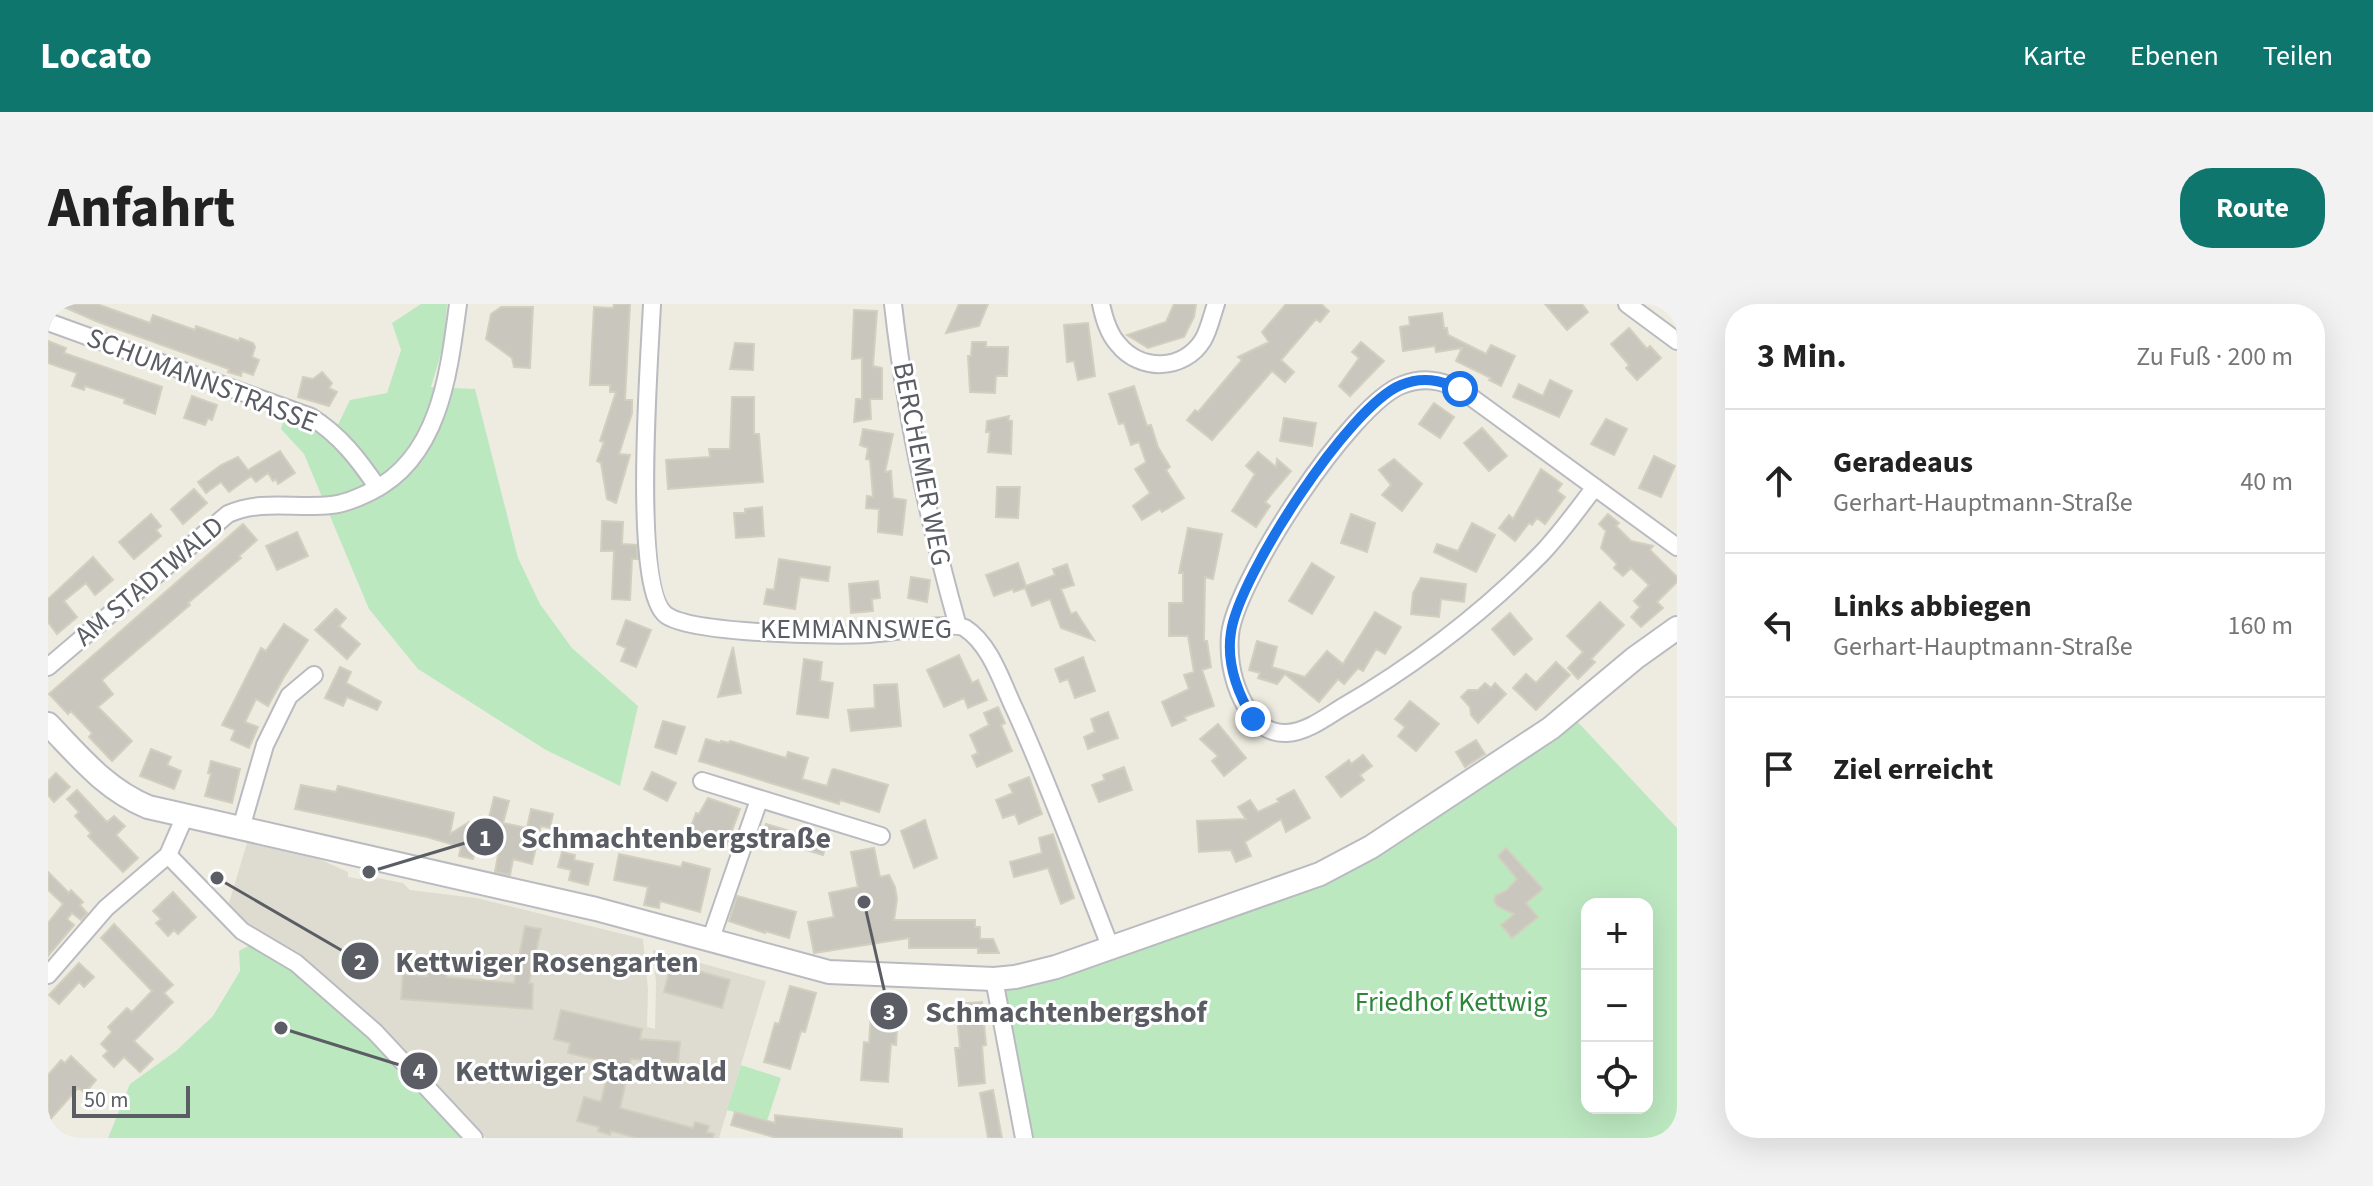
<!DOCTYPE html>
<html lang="de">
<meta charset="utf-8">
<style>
:root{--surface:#fff;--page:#f2f2f2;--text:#222;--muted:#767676;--line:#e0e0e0;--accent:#0f766e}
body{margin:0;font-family:"Source Sans 3",sans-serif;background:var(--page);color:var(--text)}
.controls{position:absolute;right:24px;bottom:24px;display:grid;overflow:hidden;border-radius:16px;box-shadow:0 8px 32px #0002}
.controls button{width:72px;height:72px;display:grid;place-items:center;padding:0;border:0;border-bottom:2px solid var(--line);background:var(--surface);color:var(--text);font:40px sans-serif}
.scale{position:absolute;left:24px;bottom:20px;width:118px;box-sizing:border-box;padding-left:8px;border:4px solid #5a5d63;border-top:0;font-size:22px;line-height:28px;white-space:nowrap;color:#5a5d63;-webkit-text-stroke:6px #fff;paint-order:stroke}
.stop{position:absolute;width:24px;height:24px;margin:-18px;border:6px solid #1a73e8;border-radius:50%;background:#fff}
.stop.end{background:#1a73e8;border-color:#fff;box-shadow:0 2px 8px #0008}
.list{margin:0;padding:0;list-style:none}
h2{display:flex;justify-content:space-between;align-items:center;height:104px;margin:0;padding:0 32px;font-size:34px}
h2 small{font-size:26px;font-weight:400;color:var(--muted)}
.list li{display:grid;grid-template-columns:52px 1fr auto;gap:24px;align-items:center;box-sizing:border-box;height:144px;padding:0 32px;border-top:2px solid var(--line)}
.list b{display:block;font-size:30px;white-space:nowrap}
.list p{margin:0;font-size:26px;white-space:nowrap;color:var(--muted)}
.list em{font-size:26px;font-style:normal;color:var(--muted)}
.icon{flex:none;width:44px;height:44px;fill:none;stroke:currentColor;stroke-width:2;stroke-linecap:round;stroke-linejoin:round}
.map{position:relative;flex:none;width:1629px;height:834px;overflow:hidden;border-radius:32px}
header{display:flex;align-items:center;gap:48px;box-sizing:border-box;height:112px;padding:0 40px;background:var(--accent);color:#fff}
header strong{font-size:38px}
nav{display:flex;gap:44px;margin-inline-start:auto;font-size:28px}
.intro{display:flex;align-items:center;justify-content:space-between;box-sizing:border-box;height:192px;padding:0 48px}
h1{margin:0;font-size:56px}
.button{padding:20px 36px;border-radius:32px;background:var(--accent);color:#fff;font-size:28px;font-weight:700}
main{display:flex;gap:48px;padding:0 48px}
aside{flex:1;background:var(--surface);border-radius:32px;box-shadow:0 8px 32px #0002}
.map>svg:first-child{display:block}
</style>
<header>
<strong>Locato</strong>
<nav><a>Karte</a><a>Ebenen</a><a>Teilen</a></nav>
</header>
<div class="intro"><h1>Anfahrt</h1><a class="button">Route</a></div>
<main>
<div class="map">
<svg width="1629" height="834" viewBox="0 0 1629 834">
<rect width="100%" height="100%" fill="#eeece1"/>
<!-- education -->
<path fill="#dedcd0" d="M199 539 264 552 300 568V573L312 575 314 571 355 579 362 586 428 594 595 635 600 686 599 723 607 725 608 679 605 646 718 677 671 834H438L323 715 252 652 201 620 181 599Z"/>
<!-- green -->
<path fill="#bce8c0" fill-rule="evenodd" d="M373 0H399L396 39 383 83 427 85 470 254 492 300 524 344 590 402 572 482 498 446 370 365 321 305 256 150 233 125 237 111 268 124 282 137 302 96 339 89 353 46 344 19Z
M1527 415 1629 524V834H984L952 680 1272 575ZM1539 600H1599V804H1539Z
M204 640 248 666 328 737 418 834H60L82 780 128 747 165 712 192 667 191 647Z
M693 761 733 774 719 817 679 806Z"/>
<!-- building -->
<path fill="#c9c6be" stroke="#d3cfbf" stroke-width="2" d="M9 0H49L102 19 105 11 147 26 148 22 191 37 192 34 205 39 207 43 204 53 211 56 205 71 194 67 193 72 180 68 181 65 50 18Z
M566 0H582L577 96H584V109L571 150 582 151 568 199 559 195 553 159 549 157 556 138 552 137 568 88H562V81H542L546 3 565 4Z
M911 0H940L931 22 898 29Z
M1126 0H1148L1146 13 1136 33 1100 44 1079 31 1118 18Z
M1238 0H1273L1281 7 1272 18 1268 15 1233 56 1246 68 1237 78 1224 67 1164 136 1139 116 1147 106 1150 108 1194 56 1190 53 1221 38 1214 28Z
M1497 0H1534L1540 8 1519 26Z
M453 3H485L482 64 466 63 464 54 438 35 443 10Z
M806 6 829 7 825 62 834 64V95H822L823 115 806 118 808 95H814V54L804 55Z
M1394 9 1396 24H1399L1400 31 1438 50 1443 41 1467 52 1453 82 1441 76 1443 74 1408 57 1414 44 1388 48 1387 42 1355 47 1352 23 1362 21 1361 13Z
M1040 19 1047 72 1030 76 1026 57 1019 58 1016 21Z
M1581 24 1599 45 1602 42 1613 54 1589 76 1578 64 1581 61 1563 40Z
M0 37 18 44 16 49 114 83 107 110 76 99 77 95 37 82 36 86 24 82 29 69 0 59Z
M924 38H938V43H960L959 72H948L947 89 922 88 920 52H923Z
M1313 38 1336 57 1302 92 1291 82 1311 54 1304 48Z
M687 39 706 40 705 66 682 65Z
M274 68 284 79 281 84 289 88 281 102 250 93 255 73 265 75Z
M1502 76 1524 87 1511 113 1465 93 1471 80 1495 92Z
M1086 82 1099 122 1103 121 1110 143 1122 163 1118 166 1136 194 1114 208 1112 205 1094 216 1085 202 1102 189 1087 165 1098 158 1091 138 1083 141 1076 119 1071 120 1061 90Z
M144 92 169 101 164 116 160 114 157 121 136 114Z
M684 93H706V130H711L715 178 620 185 618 156 662 153 661 145H682Z
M1386 99 1406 113 1392 134 1371 120Z
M961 112 960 116 964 117 963 150 940 148 942 128H938L939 117Z
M1236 114 1268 119 1264 142 1232 137Z
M1558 115 1579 125 1566 151 1543 140Z
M1434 124 1459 152 1441 167 1416 139Z
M815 125 845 130 837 168 843 167 845 194 858 196 854 231 830 228 831 205 818 204 819 192 825 193 822 156 818 155 820 144 812 141Z
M232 147 247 169 230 180 228 175 225 177 220 169 208 178 203 172 181 188 173 178 158 189 150 178 173 161 190 153 200 166Z
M1210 148 1228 163 1229 155 1243 167 1217 198 1222 202 1208 223 1184 207 1207 170 1198 162Z
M1606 152 1627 162 1613 193 1591 184Z
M1346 155 1374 180 1354 207 1334 191 1343 181 1331 166Z
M1493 165 1514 180 1509 187 1517 193 1497 220 1489 214 1484 221 1481 219 1467 237 1451 224 1461 211 1465 215Z
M949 183H972L970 214 948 213Z
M146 185 159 199 135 220 123 205Z
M714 203 716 232 688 234 686 209H697V205Z
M103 210 113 222 108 226 113 232 86 255 71 238Z
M1303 210 1327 219 1319 248 1293 239Z
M1560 210 1571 219 1568 222 1583 237 1605 242 1602 246 1629 273V278L1609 298 1615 304 1593 323 1583 313 1592 303 1586 297 1601 281 1583 264 1575 272 1566 264 1569 260 1553 244 1558 227 1551 220Z
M554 217 575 218 574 240 589 241 590 255H584L582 296 564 295 566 247H553Z
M1424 219 1447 231 1428 268 1386 248 1389 240 1410 247Z
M195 220 209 236 191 252 193 254 140 299 142 301 54 376 65 390 50 403 84 437 64 457 41 433 44 429 23 407 20 410 1 390Z
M1140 224 1174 230 1165 275 1157 273 1156 337H1159L1163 363 1154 366 1166 402 1136 413 1138 416 1124 422 1114 398 1141 385 1136 371 1146 368 1140 332H1121V299H1135V269H1131Z
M249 228 260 252 229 266 218 242Z
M45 253 65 276 47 291 38 279 16 297 29 313 9 330 0 318V295Z
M731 255 782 263 780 277 752 273 747 305 716 300 719 285 726 286Z
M970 259 978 282 1007 271 1005 265 1019 260 1026 281 1013 285 1023 310 1028 308 1046 336 1013 324 1002 295 984 302 977 284 966 288 965 285 946 292 938 271Z
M1264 259 1286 273 1264 310 1241 297Z
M863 273 882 276 879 298 860 294Z
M1373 274 1418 280 1416 298 1393 295 1391 313 1363 310 1365 289Z
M830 277 832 294 824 295 825 307 803 309 801 280Z
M1552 298 1576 321 1543 355 1547 358 1530 375 1520 364 1535 348 1519 332Z
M288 305 298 314 291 322 312 340 299 355 267 326Z
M1327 308 1353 323 1337 350 1328 345 1315 367 1310 364 1296 380 1290 375 1271 398 1237 370 1229 380 1210 374 1212 369 1201 366 1209 337 1229 343 1224 363 1257 373 1279 347 1295 360Z
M1462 309 1484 335 1466 351 1444 325Z
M578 316 603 326 588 363 573 357 578 344 569 340Z
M236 320 260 336 236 373 220 402 208 395 197 418 210 423 201 444 183 436 187 426 174 421 213 344 218 347Z
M685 343 693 389 670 393Z
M911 351 924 379 930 376 939 396 920 404 916 394 896 403 879 366Z
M1035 353 1047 387 1027 394 1020 375 1012 378 1007 365Z
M756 355 774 358 772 377 785 379 780 414 749 410Z
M1508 358 1522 371 1488 406 1465 384 1478 370 1488 379Z
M292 363 303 368 298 379 333 398 329 406 299 393 295 402 277 394Z
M1437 379 1443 384 1447 379 1458 390 1430 419 1423 411 1422 403 1413 393 1420 386H1430Z
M849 380 853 422 803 427 800 406 827 404 826 381Z
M1362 397 1391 420 1368 447 1350 432 1357 423 1347 415Z
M950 403 957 419 953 421 964 447 929 463 924 452 930 449 922 431 941 421 936 409Z
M1060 408 1070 434 1040 445 1036 433 1047 428 1043 415Z
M615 417 637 423 628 450 607 443Z
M1170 420 1198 454 1176 472 1164 457 1170 452 1152 435Z
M658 435 672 439 673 437 681 439 682 437 738 454 740 448 760 454 754 475 779 482 784 466 786 465 840 481 831 508 792 496 791 500 651 457Z
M1428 436 1437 450 1417 463 1408 448Z
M103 445 123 453 119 461 133 467 126 485 92 472Z
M1315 451 1324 462 1312 471 1316 476 1293 493 1278 473 1301 456 1303 460Z
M163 457 192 465 184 499 157 492 163 470 160 469Z
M1076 463 1084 486 1051 498 1044 481 1057 476 1055 471Z
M604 468 628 479 619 497 596 485Z
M8 469 22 483 6 498 0 491V477Z
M981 473 994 510 971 520 967 510 955 514 948 496 965 489 961 481Z
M253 481 288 488 290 482 406 509 402 530 421 518 439 522 446 493 461 497 455 519 479 524 483 505 505 510 502 524 493 522 484 560 465 555 462 571 447 568 450 551 427 546 425 555 411 552 413 543 379 533 247 505Z
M29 486 59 518 66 512 77 522 68 531 90 554 75 568 40 532 43 529 27 512 31 508 19 495Z
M1246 486 1262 514 1238 528 1233 515 1197 538 1203 552 1188 558 1183 546 1151 548 1149 517 1198 515 1190 503 1202 496 1210 508 1231 498 1229 495Z
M660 494 692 505 679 540 641 528 648 509 651 510Z
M877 516 889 554 866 564 853 527Z
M718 520 779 538 775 551 714 533Z
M1005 530 1026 594 1013 600 1000 564 966 573 962 558 994 549 991 534Z
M826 544 832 573 841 571 847 583 849 595 846 616H927V623H932V635H945L951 649H930V644H861V634L766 649 760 618 786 613 781 589 810 583 803 548Z
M1458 544 1495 585 1478 599 1490 613 1464 634 1453 621 1466 610 1449 602 1446 597 1448 591 1458 587 1469 575 1450 552Z
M514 548 527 551 526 556 545 560 540 581 521 576 523 566 510 563Z
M571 550 633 563 635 558 662 565 652 608 612 597 611 604 596 601 600 583 566 576Z
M0 568 21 589 23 586 35 598 32 601 39 609 33 616 24 609 19 615 26 621 0 652V619L15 600 0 586Z
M125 588 148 613 130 630 126 626 120 632 108 619 113 615 105 607Z
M689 592 748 608 741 634 717 627V629L681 617Z
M66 620 125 681 116 689 125 698 86 737 105 755 92 768 76 753 66 763 55 752 60 747 53 740 64 728 60 723 79 704 84 708 104 687 53 634Z
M477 622 493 625 481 679 485 680 484 705 353 695 355 670 379 672 380 661 400 663 399 673 466 679Z
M31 659 46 673 36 683 31 678 11 700 1 691Z
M623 659 682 676 674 704 616 688Z
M742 682 768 689 757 728 753 727 742 765 716 758 727 719 731 720Z
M824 695 851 697 848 741 843 740 840 778 813 776 816 738 821 739Z
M934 698 938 741 934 742 937 779 911 782 907 744H912L908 700Z
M513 706 594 725 592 735 632 738 630 759 583 755 572 804 645 824 647 818 661 822 659 828 666 830 665 834H588L563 827 562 831 550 827 551 823 529 817 536 793 553 798 562 759 520 749 522 739 506 735Z
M23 752 48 776 37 789 30 784 0 818V771L13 756 17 759Z
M945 786 954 834H940L932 789Z
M687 808 727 819V811L854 825V834H729L683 821Z"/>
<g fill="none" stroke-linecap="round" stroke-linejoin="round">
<defs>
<path id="minor" d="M604 0C602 49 583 285 618 311 644 330 785 332 822 330 840 329 906 317 917 324 943 341 954 379 967 406 1002 483 1031 563 1062 642
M845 0C857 108 880 215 909 319
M1053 0C1056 14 1060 29 1070 40 1092 68 1136 67 1155 36 1161 26 1164 11 1168 0
M1579 0 1629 37
M0 18 263 113C292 131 311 156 330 184
M1547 183C1530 205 1513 229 1494 249 1434 310 1367 361 1293 404 1277 414 1258 428 1239 429 1222 430 1208 420 1200 406 1186 384 1180 357 1182 331 1187 277 1303 100 1354 81 1375 73 1392 76 1412 85L1629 243
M0 363 180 210C215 195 247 205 283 201 297 200 312 193 324 187 392 153 401 68 410 0
M654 477 833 532
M193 524 217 441 241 392 266 371
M120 551 194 627 248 659 327 728 426 834
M662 637 711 496
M0 671 58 604 120 551 137 512
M946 675 976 834"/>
<path id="tertiary" d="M0 420C32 453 57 485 100 503L548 605 781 668 946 675 967 673 1008 663 1272 570 1323 543 1503 424 1587 354 1629 324"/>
</defs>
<!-- minor casing -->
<use href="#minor" stroke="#b9bbc1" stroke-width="20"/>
<!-- tertiary casing -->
<use href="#tertiary" stroke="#b9bbc1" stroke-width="26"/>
<!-- minor -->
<use href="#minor" stroke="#fff" stroke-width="16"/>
<!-- tertiary -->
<use href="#tertiary" stroke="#fff" stroke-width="22"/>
</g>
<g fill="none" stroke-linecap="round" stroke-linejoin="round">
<!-- route -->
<path stroke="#1a73e8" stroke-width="10" d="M1205 415C1190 390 1178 359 1183 328 1191 272 1301 102 1353 81 1374 72 1392 76 1412 85"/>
</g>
<g text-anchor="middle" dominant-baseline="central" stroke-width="6" stroke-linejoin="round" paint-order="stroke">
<!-- street labels -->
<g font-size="28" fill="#5a5d63" stroke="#fff">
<text transform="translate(154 76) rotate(21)">SCHUMANNSTRASSE</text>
<text transform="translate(874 160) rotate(79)">BERCHEMER WEG</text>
<text transform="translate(101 277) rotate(-40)">AM STADTWALD</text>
<text x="808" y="325">KEMMANNSWEG</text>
</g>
<!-- park labels -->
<g font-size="28" fill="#2e863b" stroke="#fff">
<text x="1403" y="698">Friedhof Kettwig</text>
</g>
</g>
<!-- callouts -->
<path fill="none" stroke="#5a5d63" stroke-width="3" d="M321 568L437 533M169 574L312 657M816 598L841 707M233 724L371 767"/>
<g fill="#5a5d63" stroke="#fff" stroke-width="3">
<circle cx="321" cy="568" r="8"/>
<circle cx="169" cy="574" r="8"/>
<circle cx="816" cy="598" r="8"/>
<circle cx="233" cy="724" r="8"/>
<circle cx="437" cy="533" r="20"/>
<circle cx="312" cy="657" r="20"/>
<circle cx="841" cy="707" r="20"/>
<circle cx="371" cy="767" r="20"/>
</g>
<g font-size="24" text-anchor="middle" font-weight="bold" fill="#fff">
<text x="437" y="542">1</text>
<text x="312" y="666">2</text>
<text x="841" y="716">3</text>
<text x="371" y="775">4</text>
</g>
<g font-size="30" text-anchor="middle" font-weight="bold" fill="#5a5d63" stroke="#fff" stroke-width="6" stroke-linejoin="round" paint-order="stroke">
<text x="628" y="544">Schmachtenbergstraße</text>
<text x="499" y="668">Kettwiger Rosengarten</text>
<text x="1018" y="718">Schmachtenbergshof</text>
<text x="543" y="777">Kettwiger Stadtwald</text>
</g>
</svg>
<div class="controls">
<button>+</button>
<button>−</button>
<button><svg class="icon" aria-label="locate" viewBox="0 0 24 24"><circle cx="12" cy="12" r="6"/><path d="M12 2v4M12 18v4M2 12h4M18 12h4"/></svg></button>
</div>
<div class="scale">50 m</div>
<div class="stop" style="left:1412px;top:85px"></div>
<div class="stop end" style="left:1205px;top:415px"></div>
</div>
<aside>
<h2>3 Min.<small>Zu Fuß · 200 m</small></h2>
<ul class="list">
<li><svg class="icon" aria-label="ahead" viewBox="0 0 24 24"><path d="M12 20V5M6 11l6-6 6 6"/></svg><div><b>Geradeaus</b><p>Gerhart-Hauptmann-Straße</p></div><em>40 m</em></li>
<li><svg class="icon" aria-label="left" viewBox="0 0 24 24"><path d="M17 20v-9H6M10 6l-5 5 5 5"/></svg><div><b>Links abbiegen</b><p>Gerhart-Hauptmann-Straße</p></div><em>160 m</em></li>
<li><svg class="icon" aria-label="arrive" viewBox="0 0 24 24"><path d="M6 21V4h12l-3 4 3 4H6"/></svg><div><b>Ziel erreicht</b></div></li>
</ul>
</aside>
</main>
